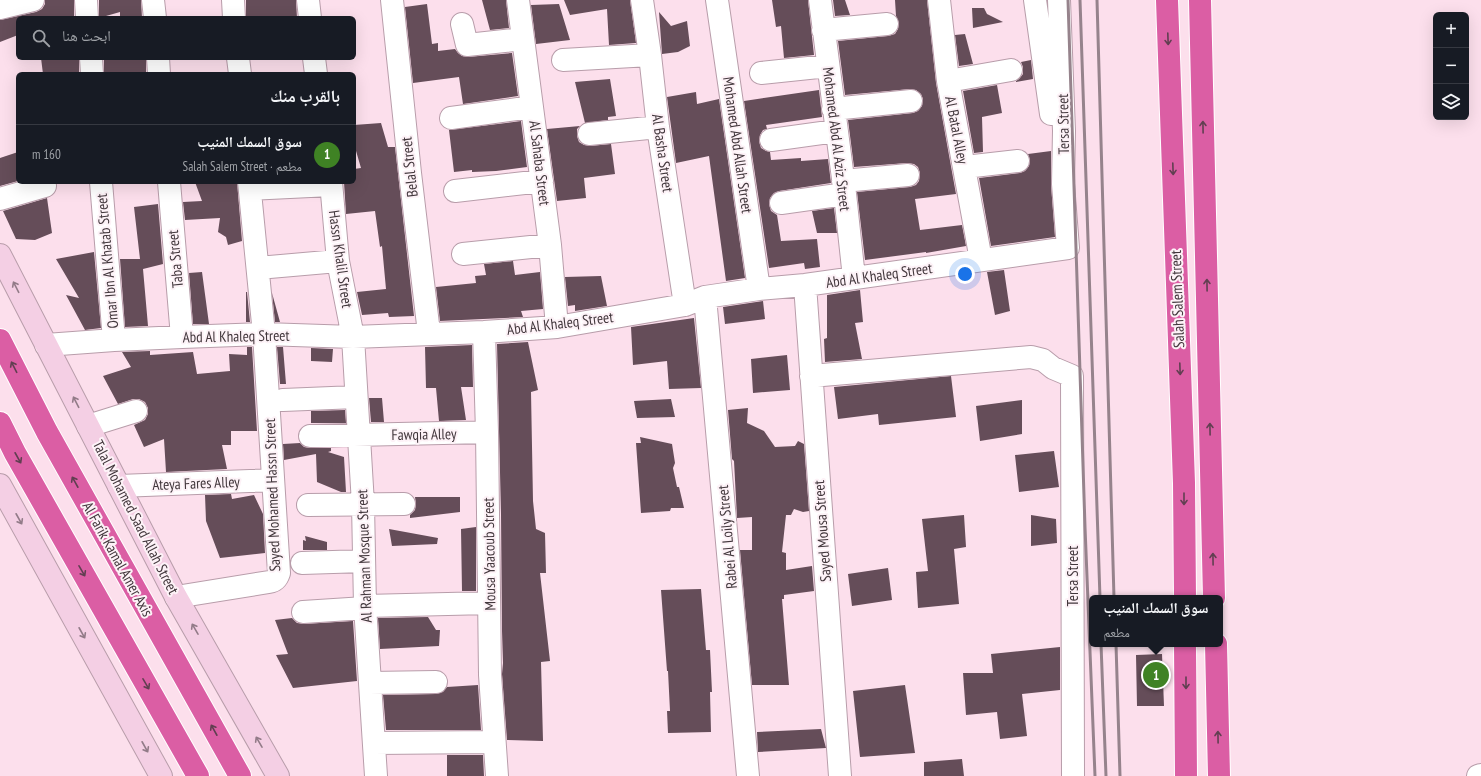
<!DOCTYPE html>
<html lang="ar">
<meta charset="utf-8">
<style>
:root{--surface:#171b24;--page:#242831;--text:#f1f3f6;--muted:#9ea1a6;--line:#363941;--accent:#3f8224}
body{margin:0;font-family:"PT Sans Narrow","Noto Naskh Arabic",sans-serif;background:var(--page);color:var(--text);direction:rtl}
.controls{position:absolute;right:12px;top:12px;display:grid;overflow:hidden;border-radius:6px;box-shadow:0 4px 16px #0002}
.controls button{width:36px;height:36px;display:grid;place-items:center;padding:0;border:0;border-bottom:1px solid var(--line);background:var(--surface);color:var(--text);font:20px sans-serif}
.you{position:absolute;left:965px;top:274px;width:14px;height:14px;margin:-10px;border:3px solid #fff;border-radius:50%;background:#1a73e8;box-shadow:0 0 0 6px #1a73e833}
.badge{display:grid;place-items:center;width:26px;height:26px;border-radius:50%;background:var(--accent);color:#fff;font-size:13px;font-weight:700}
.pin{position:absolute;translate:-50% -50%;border:2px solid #fff;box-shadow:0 1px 4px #0006}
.popup{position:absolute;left:1089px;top:595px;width:134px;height:52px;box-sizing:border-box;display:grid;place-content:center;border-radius:6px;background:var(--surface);filter:drop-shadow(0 1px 3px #0005);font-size:13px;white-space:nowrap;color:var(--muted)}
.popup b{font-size:15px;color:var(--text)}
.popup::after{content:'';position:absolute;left:50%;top:100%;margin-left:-8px;border:8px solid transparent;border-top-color:var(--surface)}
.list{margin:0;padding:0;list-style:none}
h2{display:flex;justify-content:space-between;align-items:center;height:52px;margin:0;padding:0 16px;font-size:17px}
h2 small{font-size:13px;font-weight:400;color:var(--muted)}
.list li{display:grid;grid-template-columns:26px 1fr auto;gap:12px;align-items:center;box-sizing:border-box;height:60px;padding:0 16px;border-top:1px solid var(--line)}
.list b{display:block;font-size:15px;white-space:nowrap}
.list p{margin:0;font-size:13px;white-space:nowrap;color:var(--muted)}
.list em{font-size:13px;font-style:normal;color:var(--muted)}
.icon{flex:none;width:22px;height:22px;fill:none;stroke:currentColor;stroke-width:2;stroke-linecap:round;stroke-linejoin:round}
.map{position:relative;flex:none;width:1481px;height:776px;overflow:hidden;direction:ltr}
.search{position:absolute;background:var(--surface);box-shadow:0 4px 16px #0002;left:16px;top:16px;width:340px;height:44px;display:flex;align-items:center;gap:10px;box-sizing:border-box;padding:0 14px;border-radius:6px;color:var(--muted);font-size:15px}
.panel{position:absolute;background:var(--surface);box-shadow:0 4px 16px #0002;left:16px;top:72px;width:340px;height:112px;border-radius:6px;direction:rtl}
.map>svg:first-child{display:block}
</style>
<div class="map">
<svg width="1481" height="776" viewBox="0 0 1481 776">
<rect width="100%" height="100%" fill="#fcdfec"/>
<!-- building -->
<path fill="#654d59" d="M45 0H74V18H18V35L0 42V20L36 12 42 9 45 4Z
M99 0H141L142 18H120V12L99 18Z
M246 0H296L297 18H246Z
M482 0H506L509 28 490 30Z
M564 0H630L636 43 609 45 607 9 570 15Z
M772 0H808L814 55 784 58 781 26 776 27Z
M833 0H845L850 15 835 16Z
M895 0H927L936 83 956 194 915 199 920 230 962 225 966 246 926 253V252L865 260 857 192 910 187 916 185 919 181 920 173 918 167 914 164 907 163 854 167 848 120 913 113 918 111 922 106 923 99 921 94 916 90 910 89 845 95 838 41 888 36 895 34 898 29 899 23 896 16Z
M427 4 432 44 438 43V51L455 49 458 53 462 56 468 57 512 53 518 96 463 104 459 77 413 83 405 7Z
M559 4 570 40 536 44 531 5Z
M972 8H984L987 14 1003 22 973 28Z
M659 12 671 26 687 21 690 46 678 52 662 54Z
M965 34 973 64 959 66 955 35Z
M41 58H79V74H43Z
M104 58 146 59V74H104Z
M1031 60 1033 79 1016 82V81L1019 79 1023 74V67L1021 62Z
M610 79 616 116 608 117V120L585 123 575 82Z
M997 85 1002 113 982 117 983 152 974 153 963 91Z
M819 90 822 117 766 125 767 129 763 130 760 135 759 141 761 148 766 151 770 152 771 160 801 158V161L828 159 831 183 779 191 774 193 770 198 769 204 771 211 777 215 781 241 817 239 820 267 805 269 804 263 769 268 744 101Z
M696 92 697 104 719 99 745 278 726 281 709 156 676 163 667 97Z
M521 121 527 167 496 171 472 172V170L454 172 449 130Z
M381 123 388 147H395L414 316 389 317 388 313 362 315 357 292 386 289 382 246 380 247 375 211 346 214 344 182H354V169L361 168 354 144V125Z
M580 126 577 129V136L579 142 584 145 590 146 611 144 615 174 584 178 586 198 557 201 547 129Z
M1051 151V185L1055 237 991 246 979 178 1020 173 1025 171 1029 166 1030 160 1028 154Z
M18 152V181L0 186V158Z
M195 182H237L242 241 228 245 226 237 218 232 220 218 185 220 183 202 202 201Z
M47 198 52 233 35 240 16 239 3 211Z
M158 204 163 264 143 269 148 326 125 327 120 259H140L134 207Z
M834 208 837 233H817L812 211Z
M94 252 101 328 85 330 66 295 79 298 56 259Z
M513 261 515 275 540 272 543 309 521 311 523 317 440 321 436 287 476 283 475 276 486 275 484 264Z
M1004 270 1010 311 995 315 987 272Z
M202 272 209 324H193L189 273Z
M601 276 607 306 575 311V305L568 306 565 277Z
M860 290 863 322 855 323 862 359 825 362 824 339 827 338V295Z
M246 292H247L250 322H246Z
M272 293 280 322H275Z
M763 301 765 319 725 324 723 307Z
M694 318 701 388 669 389 667 361 633 365 631 327Z
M528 342 538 390 531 392 533 501 536 529 545 533 546 573H540L550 661 541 662 543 741 507 740 502 674 503 663 502 631 501 514 497 344Z
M472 345 473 387H461L466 420 439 421 436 388H426L425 347Z
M247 347H252L257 431H231V445H222L227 469 166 472 164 439 144 447 134 425 145 420 148 414V408L145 402 139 399H133L118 404 103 376 131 367 122 352 150 351V355L193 352 197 374 230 371 229 354 247 355Z
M277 347H283L286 384H280Z
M311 348 333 349 332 362 311 361Z
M787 355 790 390 753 393 751 359Z
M951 376 956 417 879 425 878 414 838 419 834 387Z
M369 398H382L384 422H371Z
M671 399 675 417 637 418 634 401Z
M1022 400V434L980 441 976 406Z
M748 408 747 423 764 431 775 447 795 446 798 441 804 444 809 511 803 512 794 509 791 515H786L782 552 786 553V570L812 566 814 591 784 595V599H782L789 685H752L740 550H752V517L737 518 734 461 732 459 728 410Z
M345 410 346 423H311V411Z
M640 437 672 444 675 463 673 468 677 487H679L684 508H671L670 511 641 513 636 443H641Z
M300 443 304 447 310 448H331V451L328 452 344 457 346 492H341L317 482 316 454 284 460 283 444Z
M1054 451 1059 487 1019 492 1015 455Z
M231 494 232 499 254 495 263 514 265 553 220 558 206 521 205 495Z
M415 497H460V512L410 518V515L415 510 416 504Z
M964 515 966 547 954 549 959 604 918 608 916 572 928 571 922 519Z
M1031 515 1056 519 1057 543 1031 546Z
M476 527V591H462L461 529Z
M389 529 438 538 437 544 392 546Z
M305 536 327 542V550H303V540L306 541Z
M888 568 892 600 852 606 848 574Z
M701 589 706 650H710L712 692H710L711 732 668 733 667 711H670L668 671H667L661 590Z
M428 617 436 630H440L439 646 380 649 378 618Z
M292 618 297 623 304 624 353 621 357 681 293 688 276 655 288 654 275 620Z
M1060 647V690L1022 694 1027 736 1000 739 997 712 966 715 963 673H993L991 654Z
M1162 654 1164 706H1137L1136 655Z
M478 685 481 730H386L383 695 436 694 443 692 447 687Z
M905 685 915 753 860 757 853 691Z
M821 729 826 748 758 752 757 732Z
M447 755H483L484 776H447Z
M962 759 964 776H924V762Z"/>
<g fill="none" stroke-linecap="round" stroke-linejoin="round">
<defs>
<path id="street" d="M86 0 87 18
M153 0 155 18
M233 0 234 18
M308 0 310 18
M392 0 410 173 429 333
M518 0 550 245 557 327
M642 0 650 55 658 127 685 305
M717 0 759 289
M820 0 845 194 854 278
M939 0 948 81 981 260
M1035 0 1051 114
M0 8 33 0
M462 24 467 45 523 39
M823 30 887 24
M91 58 92 74
M158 58 159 74
M238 58 240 74
M314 58 316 74
M563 60 650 55
M761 73 828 66
M948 81 1011 70
M833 109 911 101
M451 118 532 107
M589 134 658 127
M771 140 836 131
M965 167 1018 161
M843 181 908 175
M101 182 114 340
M169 182 182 337
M331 182 338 261 353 337 363 504 365 606 376 776
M250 189 331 185
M455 191 542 181
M0 199 45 186
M781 203 845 194
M463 254 550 245
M258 268 338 261
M805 285 840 776
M705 297 748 776
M484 332 487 432 490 675 497 776
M46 345 114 340 182 337 264 334 353 337 484 332 557 327 685 305 705 297 759 289 805 285 1068 248 1063 184 1064 131 1059 0
M811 376 1031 357 1043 360 1053 368 1072 376 1073 776
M283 400 356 397
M88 426 136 411
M310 436 487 432
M119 486 273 480
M308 505 404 504
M302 563 364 561
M176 597 269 582C275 581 277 579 279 573L264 334 249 182
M365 606 489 603
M303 612 365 608
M370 683 436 682
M374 743 494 742
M1478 776 1481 775"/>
<path id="secondary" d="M0 255 176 597 278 776
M0 485 161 776"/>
<path id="highway" d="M1167 0 1184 483 1185 598
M1200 0 1214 598
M0 340 47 432 240 776
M0 423 15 453 198 776
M1185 644 1186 776
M1216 644 1219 776"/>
</defs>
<!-- street casing -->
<use href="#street" stroke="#b89daa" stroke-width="24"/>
<!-- secondary casing -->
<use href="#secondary" stroke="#b89daa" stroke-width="24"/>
<!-- highway casing -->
<use href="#highway" stroke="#fff" stroke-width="24"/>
<!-- street -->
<use href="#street" stroke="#fff" stroke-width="22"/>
<!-- secondary -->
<use href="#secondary" stroke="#f4cfe4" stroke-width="22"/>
<!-- highway -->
<use href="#highway" stroke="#db5ea4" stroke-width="22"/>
<!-- rail -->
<path stroke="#96838c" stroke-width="3" d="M1068 0 1085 527 1095 776
M1080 0 1100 598
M1097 0 1114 598
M1101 644 1106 776
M1116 644 1120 776"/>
</g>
<!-- one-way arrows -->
<defs><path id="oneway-shaft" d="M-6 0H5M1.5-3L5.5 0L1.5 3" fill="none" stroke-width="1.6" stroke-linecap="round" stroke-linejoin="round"/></defs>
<g stroke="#613f51">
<use href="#oneway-shaft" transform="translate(1168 39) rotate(88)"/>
<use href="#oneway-shaft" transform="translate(1203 127) rotate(-91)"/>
<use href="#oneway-shaft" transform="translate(1173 169) rotate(88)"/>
<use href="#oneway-shaft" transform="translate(1207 285) rotate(-91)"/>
<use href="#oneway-shaft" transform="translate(14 367) rotate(-117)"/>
<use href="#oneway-shaft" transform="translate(1180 369) rotate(88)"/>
<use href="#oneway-shaft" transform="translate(1210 429) rotate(-91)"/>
<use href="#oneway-shaft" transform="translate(18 458) rotate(61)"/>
<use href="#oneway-shaft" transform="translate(75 482) rotate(-119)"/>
<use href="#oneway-shaft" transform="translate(1184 499) rotate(90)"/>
<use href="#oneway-shaft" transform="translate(1213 559) rotate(-91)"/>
<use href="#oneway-shaft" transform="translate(82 571) rotate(60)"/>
<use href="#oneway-shaft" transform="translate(1186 683) rotate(90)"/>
<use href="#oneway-shaft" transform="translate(146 684) rotate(60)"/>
<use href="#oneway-shaft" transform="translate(214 730) rotate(-119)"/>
<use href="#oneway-shaft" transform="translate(1218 737) rotate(-91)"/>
</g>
<g stroke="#927b88">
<use href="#oneway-shaft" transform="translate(16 287) rotate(-117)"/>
<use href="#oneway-shaft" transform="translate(76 402) rotate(-117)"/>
<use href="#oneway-shaft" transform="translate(19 519) rotate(61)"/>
<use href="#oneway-shaft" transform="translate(195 629) rotate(-120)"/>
<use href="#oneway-shaft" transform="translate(82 633) rotate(61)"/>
<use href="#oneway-shaft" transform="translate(259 742) rotate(-120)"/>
<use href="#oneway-shaft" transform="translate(145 747) rotate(61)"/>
</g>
<g text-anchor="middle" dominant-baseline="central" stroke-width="4" stroke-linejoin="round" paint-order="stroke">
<!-- street labels -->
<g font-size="15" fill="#42373c" stroke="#fdf2f7">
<text transform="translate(1063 124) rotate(-91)">Tersa Street</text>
<text transform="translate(957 130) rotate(79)">Al Batal Alley</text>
<text transform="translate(837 139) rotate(83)">Mohamed Abd Al Aziz Street</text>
<text transform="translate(738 145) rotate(82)">Mohamed Abd Allah Street</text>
<text transform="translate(663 153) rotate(82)">Al Basha Street</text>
<text transform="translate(540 163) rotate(83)">Al Sahaba Street</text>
<text transform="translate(409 167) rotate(-96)">Belal Street</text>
<text transform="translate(175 259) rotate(-95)">Taba Street</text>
<text transform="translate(341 259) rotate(82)">Hassn Khalil Street</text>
<text transform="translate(107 261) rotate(-95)">Omar Ibn Al Khatab Street</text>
<text transform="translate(879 275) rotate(-8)">Abd Al Khaleq Street</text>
<text transform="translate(1177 299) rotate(-92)">Salah Salem Street</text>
<text transform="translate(560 323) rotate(-7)">Abd Al Khaleq Street</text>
<text transform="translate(236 336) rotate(-1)">Abd Al Khaleq Street</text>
<text transform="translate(424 434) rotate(-1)">Fawqia Alley</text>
<text transform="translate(196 483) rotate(-2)">Ateya Fares Alley</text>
<text transform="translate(272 495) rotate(-92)">Sayed Mohamed Hassn Street</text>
<text transform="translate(136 517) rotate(63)">Talal Mohamed Saad Allah Street</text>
<text transform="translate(822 531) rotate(-94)">Sayed Mousa Street</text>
<text transform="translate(727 537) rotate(-95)">Rabei Al Loily Street</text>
<text transform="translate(489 554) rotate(-91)">Mousa Yaacoub Street</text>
<text transform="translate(364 556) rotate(-92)">Al Rahman Mosque Street</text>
<text transform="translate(118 559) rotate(61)">Al Farik Kamal Amer Axis</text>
<text transform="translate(1072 576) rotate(-90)">Tersa Street</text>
</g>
</g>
</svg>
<div class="controls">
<button>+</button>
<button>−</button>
<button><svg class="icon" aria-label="layers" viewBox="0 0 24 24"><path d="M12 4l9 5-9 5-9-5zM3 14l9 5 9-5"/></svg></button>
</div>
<div class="you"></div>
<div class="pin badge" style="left:1156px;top:675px">1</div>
<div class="popup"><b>سوق السمك المنيب</b>مطعم</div>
<div class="search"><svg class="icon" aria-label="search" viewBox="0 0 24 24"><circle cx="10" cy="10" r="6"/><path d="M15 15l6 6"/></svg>ابحث هنا</div>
<section class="panel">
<h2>بالقرب منك<small></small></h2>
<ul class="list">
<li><span class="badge">1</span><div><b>سوق السمك المنيب</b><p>مطعم · Salah Salem Street</p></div><em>160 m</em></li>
</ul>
</section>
</div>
